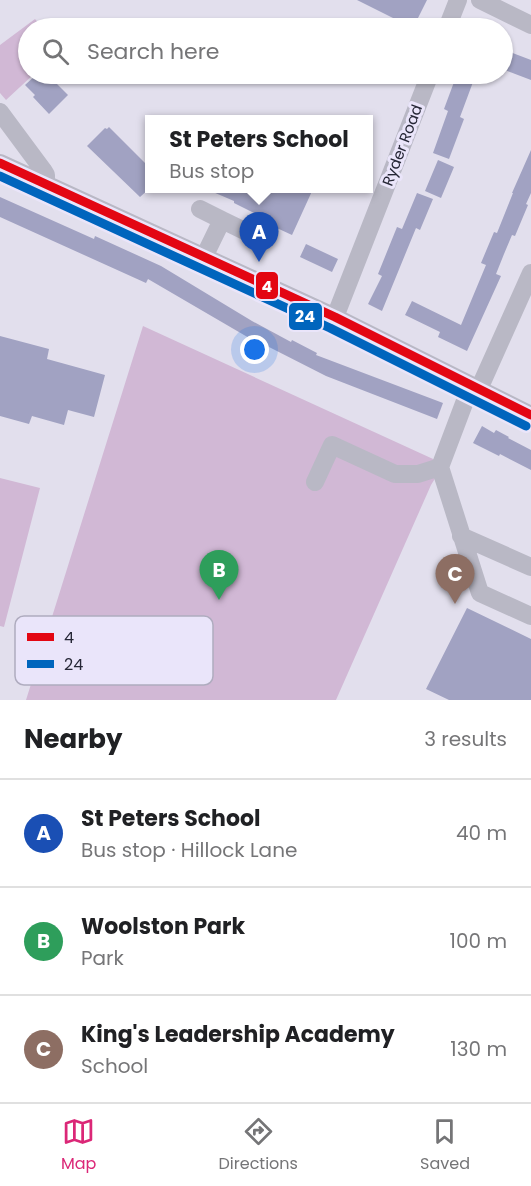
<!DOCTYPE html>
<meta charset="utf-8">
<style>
:root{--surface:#fff;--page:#f6f6f6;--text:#202124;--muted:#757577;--line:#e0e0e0;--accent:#db2777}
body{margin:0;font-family:Poppins,sans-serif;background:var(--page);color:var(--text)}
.you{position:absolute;left:255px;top:350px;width:21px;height:21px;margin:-15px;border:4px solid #fff;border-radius:50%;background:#1a73e8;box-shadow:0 0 0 9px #1a73e833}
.badge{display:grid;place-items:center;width:39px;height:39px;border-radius:50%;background:var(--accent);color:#fff;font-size:20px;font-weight:700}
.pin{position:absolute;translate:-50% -50px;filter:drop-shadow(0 2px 3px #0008)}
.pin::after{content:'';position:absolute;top:32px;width:21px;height:18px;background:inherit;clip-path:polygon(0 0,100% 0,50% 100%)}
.popup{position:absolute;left:145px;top:115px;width:228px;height:78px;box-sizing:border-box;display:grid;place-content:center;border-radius:0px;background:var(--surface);filter:drop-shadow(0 2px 4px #0005);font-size:20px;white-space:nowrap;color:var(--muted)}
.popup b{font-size:22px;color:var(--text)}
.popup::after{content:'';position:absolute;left:50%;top:100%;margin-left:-12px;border:12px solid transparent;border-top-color:var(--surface)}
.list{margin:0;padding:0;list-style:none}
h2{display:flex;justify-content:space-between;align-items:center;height:78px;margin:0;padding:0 24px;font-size:26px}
h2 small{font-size:20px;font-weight:400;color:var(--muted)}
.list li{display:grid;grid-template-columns:39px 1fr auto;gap:18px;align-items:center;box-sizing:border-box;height:108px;padding:0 24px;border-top:2px solid var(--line)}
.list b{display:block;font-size:22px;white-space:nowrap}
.list p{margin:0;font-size:20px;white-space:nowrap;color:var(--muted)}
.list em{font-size:20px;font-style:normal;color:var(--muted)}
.icon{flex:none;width:33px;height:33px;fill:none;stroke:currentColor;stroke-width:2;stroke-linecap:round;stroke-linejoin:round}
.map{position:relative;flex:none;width:531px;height:700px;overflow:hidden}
.search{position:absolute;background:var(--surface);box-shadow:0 2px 4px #0004;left:18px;right:18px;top:18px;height:66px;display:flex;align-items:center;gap:15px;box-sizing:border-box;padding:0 21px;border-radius:33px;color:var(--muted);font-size:22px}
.sheet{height:402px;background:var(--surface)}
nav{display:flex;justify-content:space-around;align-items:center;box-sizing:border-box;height:84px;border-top:2px solid var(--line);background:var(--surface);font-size:16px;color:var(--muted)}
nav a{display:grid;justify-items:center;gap:3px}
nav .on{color:var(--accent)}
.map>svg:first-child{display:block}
</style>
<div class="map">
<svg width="531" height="700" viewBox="0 0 531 700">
<rect width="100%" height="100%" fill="#e2dfed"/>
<!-- green -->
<path fill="#d1b8d5" d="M35 19 43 28H28V74H34L6 100 0 93V45Z
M143 326 444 464 431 485 336 700H26Z
M0 478 40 488 4 627 0 626Z"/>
<!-- building -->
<path fill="#a1a2c2" d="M357 0H427L413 28Z
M502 49 531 60V80L502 69Z
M37 74H42L50 81 52 79 68 95 49 114 33 97 35 95 25 85Z
M457 74H476L460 117 464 119 449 159 433 153 448 111 444 109Z
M109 127 150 168V188L140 197 87 146 105 128 107 129Z
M531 150V193L526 204 528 205 515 236 512 235 504 254 496 274 501 276 467 351 438 337 440 332 405 315 412 301 461 325 486 265 481 263 494 232 497 233 513 193H512Z
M438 160 454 167 441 198 425 191Z
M206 189H313L292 235 253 217 254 213 234 203V201Z
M417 193 433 199 420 230 416 228 382 311 368 304 382 276 378 274 397 227 402 229Z
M0 197 94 239 95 236 161 266 252 321 291 342 292 340 317 353 316 355 443 403 437 419 326 376 269 347 268 349 148 279 146 283 0 217Z
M306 244 338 259 332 272 300 257Z
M0 336 49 349 47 359 105 375 94 417 68 410 64 425 32 416 29 424 0 416Z
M482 426 494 433 496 430 509 437 508 438 531 450V470L500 454 499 456 473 443Z
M467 608 531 639V700H449L426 689Z"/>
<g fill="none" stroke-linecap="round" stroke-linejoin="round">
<!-- minor -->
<path stroke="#b9b8c5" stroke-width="18" d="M480 0 531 25
M447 28 458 0
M0 112 43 170 46 175V184
M0 163 335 317 531 415
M200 209 222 220
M204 257 222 220 259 238
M335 317 430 74
M471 385 440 467 480 593 531 616
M479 389 531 273
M315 482 332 445 395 474H418L440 467
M461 536 531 567"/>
<defs>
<path id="bus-1" d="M0 163 335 317 531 415"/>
<path id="bus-2" d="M0 176 330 328 526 426"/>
</defs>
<!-- bus-1 casing -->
<use href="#bus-1" stroke="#eae5fa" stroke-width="14"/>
<!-- bus-2 casing -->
<use href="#bus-2" stroke="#eae5fa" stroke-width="14"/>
<!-- bus-1 -->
<use href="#bus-1" stroke="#e30613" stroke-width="9"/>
<!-- bus-2 -->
<use href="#bus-2" stroke="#0065bd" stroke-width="9"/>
</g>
<g text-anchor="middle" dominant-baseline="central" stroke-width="6" stroke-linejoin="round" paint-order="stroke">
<!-- street labels -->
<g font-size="15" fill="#262736" stroke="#eae5fa">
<text transform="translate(402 145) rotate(-69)">Ryder Road</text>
</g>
</g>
<!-- legend -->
<rect x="15" y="616" width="198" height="69" rx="9" fill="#eae5fa" stroke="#afacbf" stroke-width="1.5"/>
<rect x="27" y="633" width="27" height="8" fill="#e30613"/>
<rect x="27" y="660" width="27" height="8" fill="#0065bd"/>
<g font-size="16" fill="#262736">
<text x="64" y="643">4</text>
<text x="64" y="670">24</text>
</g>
<g stroke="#eae5fa" stroke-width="2">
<rect x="255" y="271" width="24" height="29" rx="6" fill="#e30613"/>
<rect x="288" y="302" width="35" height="29" rx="6" fill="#0065bd"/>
</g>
<g font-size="16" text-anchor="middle" font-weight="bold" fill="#fff">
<text x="267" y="292">4</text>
<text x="305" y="322">24</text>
</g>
</svg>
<div class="you"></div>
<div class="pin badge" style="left:259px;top:262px;background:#1a4fb4">A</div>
<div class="popup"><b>St Peters School</b>Bus stop</div>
<div class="pin badge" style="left:219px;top:600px;background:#2e9e5b">B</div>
<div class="pin badge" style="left:455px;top:604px;background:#8d6e63">C</div>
<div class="search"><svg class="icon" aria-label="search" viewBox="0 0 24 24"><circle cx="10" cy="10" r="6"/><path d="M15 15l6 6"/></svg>Search here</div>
</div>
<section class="sheet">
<h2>Nearby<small>3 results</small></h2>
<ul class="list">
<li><span class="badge" style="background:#1a4fb4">A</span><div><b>St Peters School</b><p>Bus stop · Hillock Lane</p></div><em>40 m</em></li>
<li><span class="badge" style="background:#2e9e5b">B</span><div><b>Woolston Park</b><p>Park</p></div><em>100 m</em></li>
<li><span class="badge" style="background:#8d6e63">C</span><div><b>King's Leadership Academy</b><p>School</p></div><em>130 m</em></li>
</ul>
</section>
<nav>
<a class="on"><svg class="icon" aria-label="map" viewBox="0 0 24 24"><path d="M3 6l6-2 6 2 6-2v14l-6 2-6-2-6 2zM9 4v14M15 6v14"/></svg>Map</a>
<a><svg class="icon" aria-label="directions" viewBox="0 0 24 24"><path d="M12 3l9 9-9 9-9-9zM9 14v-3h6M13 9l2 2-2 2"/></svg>Directions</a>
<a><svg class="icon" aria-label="saved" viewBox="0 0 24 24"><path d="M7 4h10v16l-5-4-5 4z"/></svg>Saved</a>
</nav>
